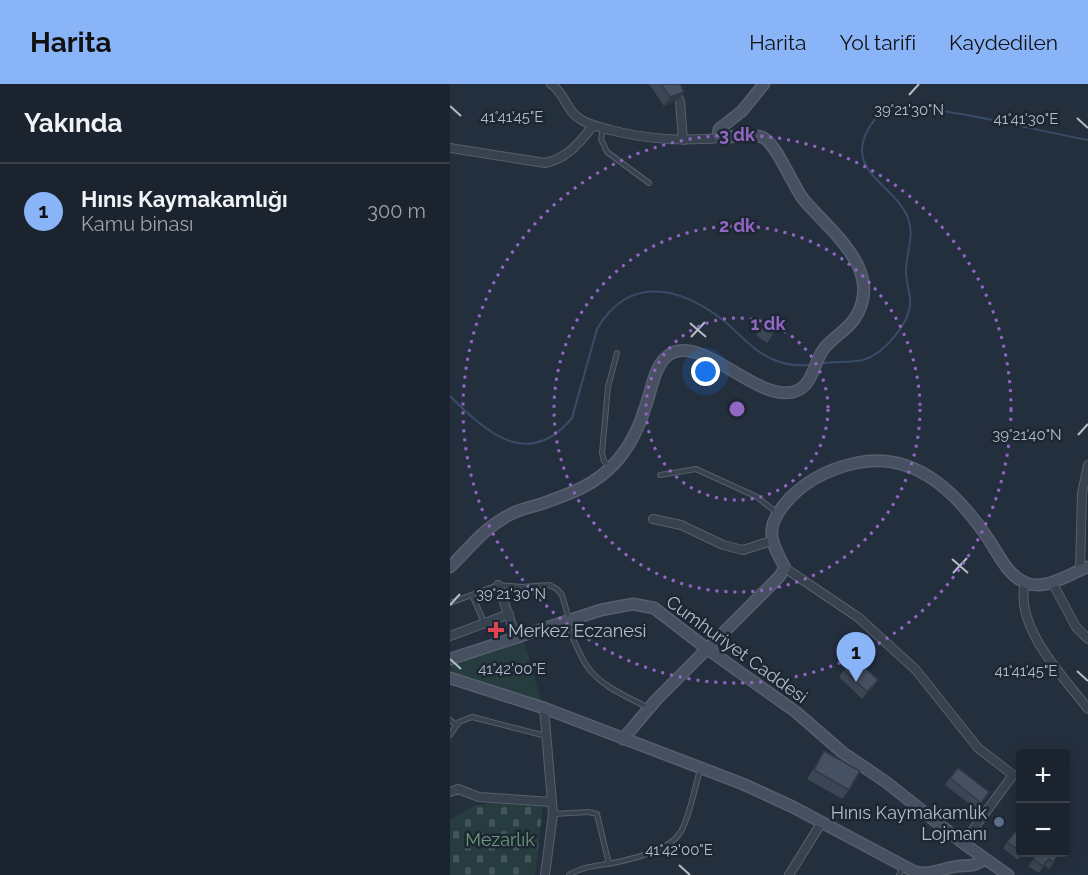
<!DOCTYPE html>
<html lang="tr">
<meta charset="utf-8">
<style>
:root{--surface:#1b232e;--page:#282f3a;--text:#f1f3f6;--muted:#a0a4aa;--line:#39404a;--accent:#8ab4f8}
body{margin:0;font-family:Raleway,sans-serif;background:var(--page);color:var(--text)}
.controls{position:absolute;right:18px;bottom:18px;display:grid;overflow:hidden;border-radius:6px;box-shadow:0 3px 15px #0003}
.controls button{width:54px;height:54px;display:grid;place-items:center;padding:0;border:0;border-bottom:2px solid var(--line);background:var(--surface);color:var(--text);font:30px sans-serif}
.you{position:absolute;left:256px;top:288px;width:21px;height:21px;margin:-15px;border:4px solid #fff;border-radius:50%;background:#1a73e8;box-shadow:0 0 0 9px #1a73e833}
.badge{display:grid;place-items:center;width:39px;height:39px;border-radius:50%;background:var(--accent);color:#111;font-size:20px;font-weight:700}
.pin{position:absolute;translate:-50% -50px;filter:drop-shadow(0 2px 3px #0008)}
.pin::after{content:'';position:absolute;top:32px;width:21px;height:18px;background:inherit;clip-path:polygon(0 0,100% 0,50% 100%)}
.list{margin:0;padding:0;list-style:none}
h2{display:flex;justify-content:space-between;align-items:center;height:78px;margin:0;padding:0 24px;font-size:26px}
h2 small{font-size:20px;font-weight:400;color:var(--muted)}
.list li{display:grid;grid-template-columns:39px 1fr auto;gap:18px;align-items:center;box-sizing:border-box;height:96px;padding:0 24px;border-top:2px solid var(--line)}
.list b{display:block;font-size:22px;white-space:nowrap}
.list p{margin:0;font-size:20px;white-space:nowrap;color:var(--muted)}
.list em{font-size:20px;font-style:normal;color:var(--muted)}
.map{position:relative;flex:none;width:638px;height:791px;overflow:hidden}
header{display:flex;align-items:center;gap:36px;box-sizing:border-box;height:84px;padding:0 30px;background:var(--accent);color:#111}
header strong{font-size:28px}
nav{display:flex;gap:33px;margin-inline-start:auto;font-size:21px}
main{display:flex}
aside{flex:1;background:var(--surface)}
.map>svg:first-child{display:block}
</style>
<header>
<strong>Harita</strong>
<nav><a>Harita</a><a>Yol tarifi</a><a>Kaydedilen</a></nav>
</header>
<main>
<aside>
<h2>Yakında<small></small></h2>
<ul class="list">
<li><span class="badge">1</span><div><b>Hınıs Kaymakamlığı</b><p>Kamu binası</p></div><em>300 m</em></li>
</ul>
</aside>
<div class="map">
<svg width="638" height="791" viewBox="0 0 638 791">
<defs>
<pattern id="cemetery-stones" width="16" height="16" patternUnits="userSpaceOnUse" patternTransform="scale(1.5)"><rect width="16" height="16" fill="#263c3f"/><path d="M2 7V4a2 2 0 0 1 4 0v3zM10 15v-3a2 2 0 0 1 4 0v3z" fill="#435659"/></pattern>
</defs>
<rect width="100%" height="100%" fill="#242f3e"/>
<!-- cemetery -->
<path fill="url(#cemetery-stones)" d="M49 717 93 721 85 791H0V736L24 722Z"/>
<!-- green -->
<path fill="#263c3f" d="M74 556 93 623 3 590 1 580Z"/>
<g fill="none" stroke-linecap="round" stroke-linejoin="round">
<!-- stream -->
<path stroke="#394c67" stroke-width="2" d="M372 279C385 277 400 279 413 276 434 270 463 237 460 214 459 205 456 197 456 187 456 169 465 152 458 134 445 100 392 87 420 42 425 34 435 25 445 23 454 21 467 24 477 25 531 31 584 46 638 56
M0 312C36 348 78 387 122 334L147 245C179 190 230 203 273 236 289 249 301 265 320 274 333 281 346 282 360 281"/>
<defs>
<path id="lane" d="M153 45 151 55 157 68 199 99
M158 381 154 377 152 369 158 303 167 269
M210 391 246 385 307 413 327 429
M22 511 34 538
M0 519 48 501 72 503 99 501 107 505 112 511 119 535
M116 538C123 553 129 572 139 585 154 604 178 613 199 624
M0 636 6 641
M0 651 9 638 22 633 96 652
M103 730 139 728 147 730 159 780
M119 791C132 782 148 782 163 779 183 775 219 766 230 749 239 736 245 702 250 686
M449 791 453 783"/>
<path id="street" d="M101 0C115 9 116 27 130 35 139 41 150 43 160 46 201 56 230 57 271 54
M221 0 230 17 233 56
M0 64 95 79C117 75 130 58 143 42
M203 435 231 441 273 461 293 466 321 457
M335 484 409 534 466 586 528 664 563 691 513 759
M630 486 632 409 638 381
M602 498 626 543 638 555
M575 499C564 543 613 592 638 625
M48 501 66 553
M0 552 59 530
M94 624 103 730 95 791
M0 708 8 705 29 713 102 718
M339 791 372 738"/>
<path id="secondary" d="M0 483C22 462 32 445 61 430 70 425 81 423 91 420 119 410 144 402 165 379 179 364 189 343 195 324 202 306 204 278 222 269 254 253 307 317 343 308 363 303 363 280 373 266 382 253 397 247 405 234 435 187 381 148 354 116 342 101 326 58 312 53 299 49 284 53 271 54L268 51 269 45 292 27 314 0
M0 575 151 526 183 520 204 524 256 564 346 628 392 668 436 698 513 759 558 791
M0 594 94 624 293 700 343 723 465 788C481 791 489 786 503 783 516 780 523 785 534 775
M173 655 207 615 329 493 335 484C322 459 314 446 333 422 352 398 378 385 406 379 466 366 509 411 539 456 548 470 558 491 574 498 595 508 618 490 638 483"/>
</defs>
<!-- lane casing -->
<use href="#lane" stroke="#565f6c" stroke-width="6"/>
<!-- street casing -->
<use href="#street" stroke="#565f6c" stroke-width="10"/>
<!-- secondary casing -->
<use href="#secondary" stroke="#565f6c" stroke-width="13"/>
<!-- lane -->
<use href="#lane" stroke="#38414e" stroke-width="4"/>
<!-- street -->
<use href="#street" stroke="#38414e" stroke-width="8"/>
<!-- secondary -->
<use href="#secondary" stroke="#465061" stroke-width="10"/>
</g>
<!-- wall -->
<path fill="#3b4654" d="M199 0H230L234 8 227 16 214 22Z
M321 230 332 237 317 259 306 251Z
M394 586 424 602 412 615 389 593Z
M374 667 399 706 392 715 357 695Z
M500 694 539 708 526 725 495 701Z
M566 747 570 750V768H574L568 776 553 764Z
M589 768 609 771 599 785 594 781 589 789 578 782Z"/>
<!-- shaded-wall -->
<path fill="#303945" d="M234 8 227 16 214 22 220 13Z
M428 596 424 602 412 615 417 608Z"/>
<!-- building -->
<path fill="#455162" stroke="#303945" stroke-width="1.5" d="M211 0H230L234 8 220 13Z
M321 230 332 237 323 250 312 242Z
M405 574 428 596 417 608 394 586Z
M374 667 410 687 399 706 364 686Z
M508 684 539 708 531 719 500 694Z
M566 747 570 750V767L557 758Z
M589 768H606L609 771 603 778 599 775 593 782 583 775Z"/>
<!-- ticks -->
<path fill="none" stroke="#b4bcc9" stroke-width="2" d="M459 11 469 0M0 22 11 32M627 34 638 44M240 239 256 253M241 253 255 238M628 351 638 340M502 475 518 489M503 489 517 474M0 521 10 510M0 575 11 585M627 587 638 597M229 781 240 791"/>
<!-- distance rings -->
<g fill="none" stroke="#9266c3" stroke-width="3" stroke-dasharray="3 6">
<circle cx="287" cy="325" r="91"/>
<circle cx="287" cy="325" r="183"/>
<circle cx="287" cy="325" r="274"/>
</g>
<!-- markers -->
<path fill="#e0444e" stroke="#1d2633" stroke-width="2" d="M43 537h6v6h6v6h-6v6h-6v-6h-6v-6h6z"/>
<circle fill="#5c6f8a" stroke="#1d2633" stroke-width="2" cx="549" cy="738" r="6"/>
<g text-anchor="middle" dominant-baseline="central" stroke-width="5" stroke-linejoin="round" paint-order="stroke">
<!-- poi labels -->
<g font-size="18" fill="#b4bcc9" stroke="#1d2633" text-anchor="start">
<text x="58" y="546">Merkez Eczanesi</text>
<text x="537" y="728" text-anchor="end">Hınıs Kaymakamlık<tspan x="537" dy="21">Lojmanı</tspan></text>
</g>
<!-- street labels -->
<g font-size="18" fill="#b4bcc9" stroke="#1d2633">
<text transform="translate(287 565) rotate(36)">Cumhuriyet Caddesi</text>
</g>
<!-- park labels -->
<g font-size="18" fill="#6b9a76" stroke="#1d2633">
<text x="50" y="755">Mezarlık</text>
</g>
</g>
<g font-size="15" text-anchor="middle" fill="#b4bcc9" stroke="#1d2633" stroke-width="5" stroke-linejoin="round" paint-order="stroke">
<text x="459" y="31">39°21'30"N</text>
<text x="62" y="38">41°41'45"E</text>
<text x="576" y="40">41°41'30"E</text>
<text x="577" y="356">39°21'40"N</text>
<text x="61" y="515">39°21'30"N</text>
<text x="62" y="590">41°42'00"E</text>
<text x="576" y="592">41°41'45"E</text>
<text x="229" y="771">41°42'00"E</text>
</g>
<circle cx="287" cy="325" r="9" fill="#9266c3" stroke="#1d2633" stroke-width="3"/>
<g font-size="18" text-anchor="middle" font-weight="bold" fill="#9266c3" stroke="#1d2633" stroke-width="5" stroke-linejoin="round" paint-order="stroke">
<text x="287" y="57">3 dk</text>
<text x="287" y="148">2 dk</text>
<text x="318" y="246">1 dk</text>
</g>
</svg>
<div class="controls">
<button>+</button>
<button>−</button>
</div>
<div class="you"></div>
<div class="pin badge" style="left:406px;top:598px">1</div>
</div>
</main>
